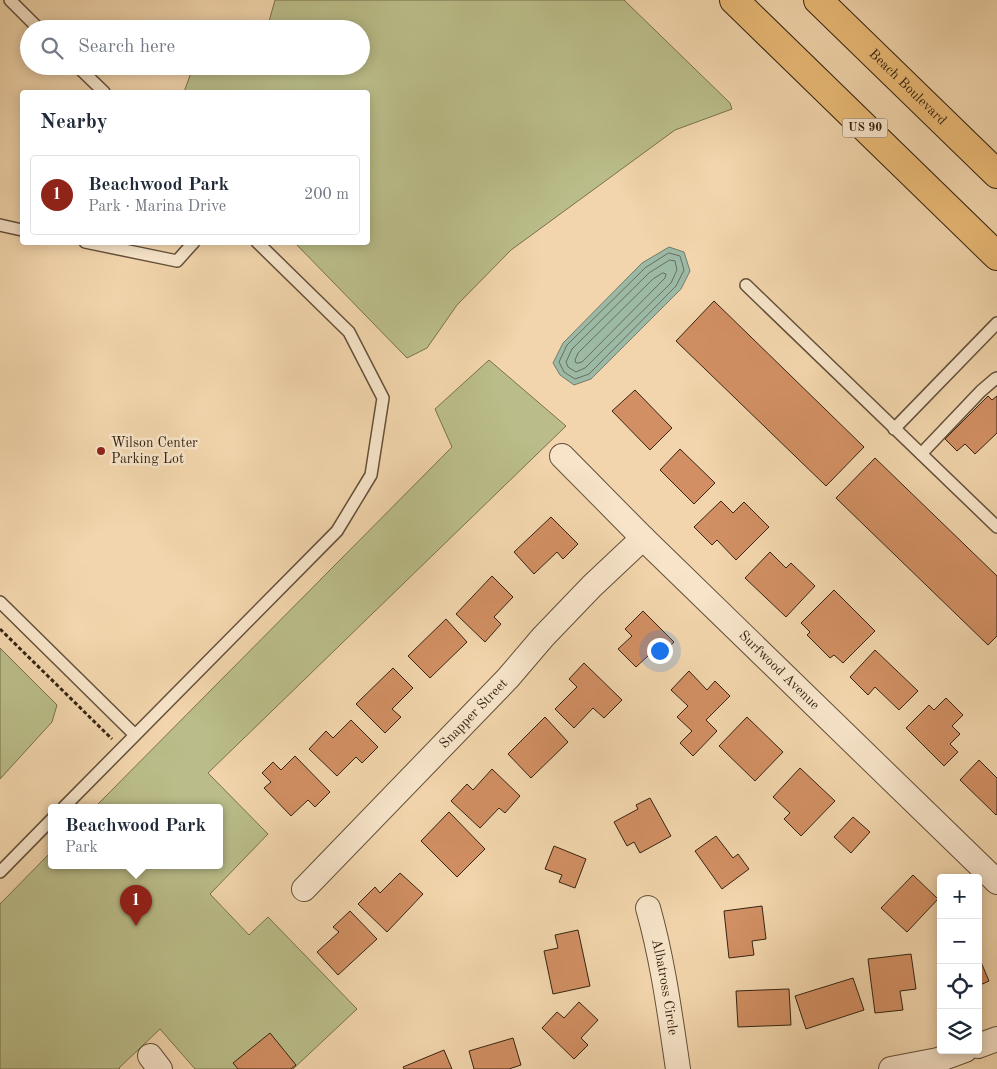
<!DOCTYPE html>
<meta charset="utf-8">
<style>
:root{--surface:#fff;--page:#f6f6f7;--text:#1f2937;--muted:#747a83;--line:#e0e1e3;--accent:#8f2418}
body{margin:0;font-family:"Old Standard TT",serif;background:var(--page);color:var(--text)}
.controls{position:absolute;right:15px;bottom:15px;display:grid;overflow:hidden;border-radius:5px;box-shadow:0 2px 12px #0003}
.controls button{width:45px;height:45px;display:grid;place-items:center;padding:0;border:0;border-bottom:1px solid var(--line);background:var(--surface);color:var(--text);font:25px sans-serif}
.you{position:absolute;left:659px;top:650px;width:18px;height:18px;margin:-12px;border:4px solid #fff;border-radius:50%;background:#1a73e8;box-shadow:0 0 0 8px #1a73e833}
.badge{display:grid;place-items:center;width:32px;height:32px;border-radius:50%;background:var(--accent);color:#fff;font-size:16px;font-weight:700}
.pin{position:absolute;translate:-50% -41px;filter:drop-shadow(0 1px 2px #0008)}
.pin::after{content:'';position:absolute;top:26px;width:18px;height:15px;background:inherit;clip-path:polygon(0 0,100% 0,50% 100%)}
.popup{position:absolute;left:48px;top:804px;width:175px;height:65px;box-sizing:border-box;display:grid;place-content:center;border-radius:5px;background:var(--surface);filter:drop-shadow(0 1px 4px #0005);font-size:16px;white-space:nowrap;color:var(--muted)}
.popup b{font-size:19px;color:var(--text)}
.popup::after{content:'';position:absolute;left:50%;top:100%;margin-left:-10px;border:10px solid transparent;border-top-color:var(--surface)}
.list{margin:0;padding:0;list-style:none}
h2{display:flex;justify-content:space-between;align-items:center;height:65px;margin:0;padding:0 20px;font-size:21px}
h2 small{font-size:16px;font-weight:400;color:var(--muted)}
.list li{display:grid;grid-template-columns:32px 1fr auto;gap:15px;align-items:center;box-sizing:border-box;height:80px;margin:0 10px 10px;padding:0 10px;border:1px solid var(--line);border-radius:5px}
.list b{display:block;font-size:19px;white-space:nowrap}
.list p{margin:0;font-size:16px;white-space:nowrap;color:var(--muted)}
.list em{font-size:16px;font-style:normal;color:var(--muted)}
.icon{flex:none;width:28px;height:28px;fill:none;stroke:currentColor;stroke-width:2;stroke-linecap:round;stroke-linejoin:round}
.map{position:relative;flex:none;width:997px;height:1069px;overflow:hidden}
.search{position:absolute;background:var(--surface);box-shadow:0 2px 12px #0003;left:20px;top:20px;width:350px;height:55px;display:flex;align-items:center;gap:12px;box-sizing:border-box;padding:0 18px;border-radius:28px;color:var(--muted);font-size:19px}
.panel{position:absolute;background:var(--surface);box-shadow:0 2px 12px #0003;left:20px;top:90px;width:350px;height:155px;border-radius:5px}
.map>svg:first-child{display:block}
</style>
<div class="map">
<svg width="997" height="1069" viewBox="0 0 997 1069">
<rect width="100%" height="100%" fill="#f2d5ac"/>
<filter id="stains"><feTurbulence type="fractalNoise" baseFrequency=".004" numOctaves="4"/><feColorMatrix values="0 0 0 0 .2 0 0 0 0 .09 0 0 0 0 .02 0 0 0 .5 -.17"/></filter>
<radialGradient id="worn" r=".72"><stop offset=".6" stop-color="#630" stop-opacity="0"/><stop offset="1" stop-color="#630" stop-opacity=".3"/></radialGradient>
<!-- green -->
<path fill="#babd89" stroke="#78704e" d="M275 0H624L730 103 732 109 675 130 511 250 457 305 427 348 407 358 295 243 368 242V92H184L192 70 197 66H361V29H262L268 25Z
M489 360 566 426 208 773 268 834 210 894 249 935 268 917 357 1009 293 1069H195L160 1029 119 1068 120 1069H0V904L52 851V865H220V807H95L452 447 435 409Z
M0 648 57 705 52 722 0 779Z"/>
<!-- water -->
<path fill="#9cb9a6" stroke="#737d6b" d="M669 247 684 252 690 271 681 289 591 379 574 385 560 375 553 363 563 343 642 263Z"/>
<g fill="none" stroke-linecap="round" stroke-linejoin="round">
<!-- shore -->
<path stroke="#686e5c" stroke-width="1" d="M669 253 680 256 684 270 676 286 589 374 575 379 564 372 559 362 567 345 645 268Z
M670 260 675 261 677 270 671 283 585 368 576 372 568 367 566 362 572 349 649 273Z
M663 273 666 274 665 278 582 362 578 363H576L575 360 578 353 653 279Z"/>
</g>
<!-- building -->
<path fill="#d18f63" stroke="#352413" d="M714 301 864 447 826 486 676 341Z
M635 390 672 428 650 450 612 411Z
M988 396 992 400 997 396V433L975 454 965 444 957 451 945 439Z
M680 449 715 483 694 504 660 470Z
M875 458 997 576V636L988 645 836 498Z
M721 501 733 513 744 502 769 527 736 560 717 540 712 545 694 527Z
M551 517 578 544 563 559 557 552 534 574 514 552Z
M770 552 786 568 791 563 815 586 786 617 745 578Z
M492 576 513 597 494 617 501 624 485 642 456 614Z
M834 590 875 631 843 663 834 655 830 658 807 635 810 632 801 623Z
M643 611 674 642 656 661 649 655 636 667 618 649 632 636 625 629Z
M446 619 467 642 430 678 408 656Z
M875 650 918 691 899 710 875 687 868 695 850 677Z
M584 663 622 700 604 718 593 708 574 728 555 709 577 687 569 679Z
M393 668 413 688 392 709 401 717 385 733 356 704Z
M689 671 707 690 715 681 730 696 706 720 717 731 693 756 680 743 692 731 677 717 688 706 671 690Z
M946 698 963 715 952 726 960 734 950 744 958 752 944 766 906 728 929 705 934 710Z
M545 717 568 742 531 778 508 754Z
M747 717 783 752 755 781 719 746Z
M351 720 378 747 362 763 356 757 337 776 309 749 326 731 333 738Z
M295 756 330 792 315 807 308 800 291 816 264 788 271 782 262 773 273 762 281 770Z
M979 760 997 778V814L996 815 960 780Z
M800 768 835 801 801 836 784 819 790 813 773 797Z
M492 769 520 796 505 813 499 808 480 828 451 801 467 784 473 790Z
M650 798 671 836 640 853 634 842 627 846 614 822 638 809 636 805Z
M449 812 485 849 457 877 421 841Z
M853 817 870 832 851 853 834 837Z
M716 836 733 858 738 854 749 869 722 889 695 851Z
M554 846 586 859 575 888 559 882 562 875 545 869Z
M400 873 423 894 387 932 358 904 375 887 380 893Z
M913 875 938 899 907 932 881 908Z
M762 906 766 939 752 941 754 955 729 958 724 911Z
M350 911 377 939 338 975 317 952 339 932 333 927Z
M578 930 590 986 553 994 544 951 558 948 555 935Z
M911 954 916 989 900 991 903 1010 875 1013 868 959Z
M978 955 989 981 978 986Z
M853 978 864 1010 806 1029 795 996Z
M789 989 791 1025 738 1027 736 991Z
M579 1002 598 1020 581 1038 588 1045 574 1059 542 1028 557 1012 564 1018Z
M270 1033 296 1065 291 1069H238L233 1063Z
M513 1038 521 1065 509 1069H474L469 1051Z
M444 1050 452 1069H404L403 1067Z"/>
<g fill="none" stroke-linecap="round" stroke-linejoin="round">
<defs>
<path id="service" d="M10 0 39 29
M77 66 104 92
M0 225 22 230
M85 242 177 261 194 242
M746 285 997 527
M894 429 997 323
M921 454 981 391 995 379 997 378
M0 602 135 735
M64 807 337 531 371 475 383 398 349 332 257 242
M0 872 52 819"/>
<g id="minor">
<path id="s1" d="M562 456 643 538 997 882"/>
<path id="s2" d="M304 889 508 678 543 637 592 586 643 538"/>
<path id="s3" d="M648 908C663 961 670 1015 678 1069"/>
<path d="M978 1046 997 1039"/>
<path d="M150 1056 160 1069"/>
<path d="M891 1069 938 1060 965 1050"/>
</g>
<g id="trunk">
<path d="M734 0 997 256"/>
<path id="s4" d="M818 0 997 174"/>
</g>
</defs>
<!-- service casing -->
<use href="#service" stroke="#645039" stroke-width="14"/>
<!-- minor casing -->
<use href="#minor" stroke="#645039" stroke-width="26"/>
<!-- trunk casing -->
<use href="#trunk" stroke="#352413" stroke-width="30"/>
<!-- path -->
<path stroke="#352413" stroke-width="3" stroke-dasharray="4 2.5" stroke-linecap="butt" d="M0 629 112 739"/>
<!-- service -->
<use href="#service" stroke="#f7e4c9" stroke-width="11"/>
<!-- minor -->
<use href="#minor" stroke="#f7e4c9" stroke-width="24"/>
<!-- trunk -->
<use href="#trunk" stroke="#e9ba76" stroke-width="28"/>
</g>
<!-- markers -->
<circle fill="#8f2418" stroke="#f7e4c9" stroke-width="2" cx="101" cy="451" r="5"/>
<g text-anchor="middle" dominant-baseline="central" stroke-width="5" stroke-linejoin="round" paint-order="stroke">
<!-- shield labels -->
<rect fill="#f7e4c9" stroke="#6f5e4a" stroke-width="1" x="842.5" y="118.5" width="45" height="19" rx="4"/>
<g font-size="12" font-weight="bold" fill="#352413">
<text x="865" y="128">US 90</text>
</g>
<!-- street labels -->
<g font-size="14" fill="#352413" stroke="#f7e4c9">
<text stroke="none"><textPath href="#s4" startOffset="125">Beach Boulevard</textPath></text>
<text stroke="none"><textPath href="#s1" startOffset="305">Surfwood Avenue</textPath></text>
<text stroke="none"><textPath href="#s2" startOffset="244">Snapper Street</textPath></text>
<text stroke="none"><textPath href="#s3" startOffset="81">Albatross Circle</textPath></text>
</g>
<!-- poi labels -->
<g font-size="14" fill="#352413" stroke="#f7e4c9" text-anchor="start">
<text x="111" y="443">Wilson Center<tspan x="111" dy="16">Parking Lot</tspan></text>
</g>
</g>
<rect width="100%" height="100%" filter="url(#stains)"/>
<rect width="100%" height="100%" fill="url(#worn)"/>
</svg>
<div class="controls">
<button>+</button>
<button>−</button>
<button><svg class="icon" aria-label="locate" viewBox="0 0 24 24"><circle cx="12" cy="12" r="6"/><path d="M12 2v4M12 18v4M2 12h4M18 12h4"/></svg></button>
<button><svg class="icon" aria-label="layers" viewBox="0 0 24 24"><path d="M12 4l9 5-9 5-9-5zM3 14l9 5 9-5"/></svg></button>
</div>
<div class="you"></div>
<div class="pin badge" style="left:136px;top:926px">1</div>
<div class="popup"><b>Beachwood Park</b>Park</div>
<div class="search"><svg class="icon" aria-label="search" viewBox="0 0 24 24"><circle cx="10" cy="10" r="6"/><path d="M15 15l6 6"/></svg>Search here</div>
<section class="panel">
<h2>Nearby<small></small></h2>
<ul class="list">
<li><span class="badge">1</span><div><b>Beachwood Park</b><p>Park · Marina Drive</p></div><em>200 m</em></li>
</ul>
</section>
</div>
